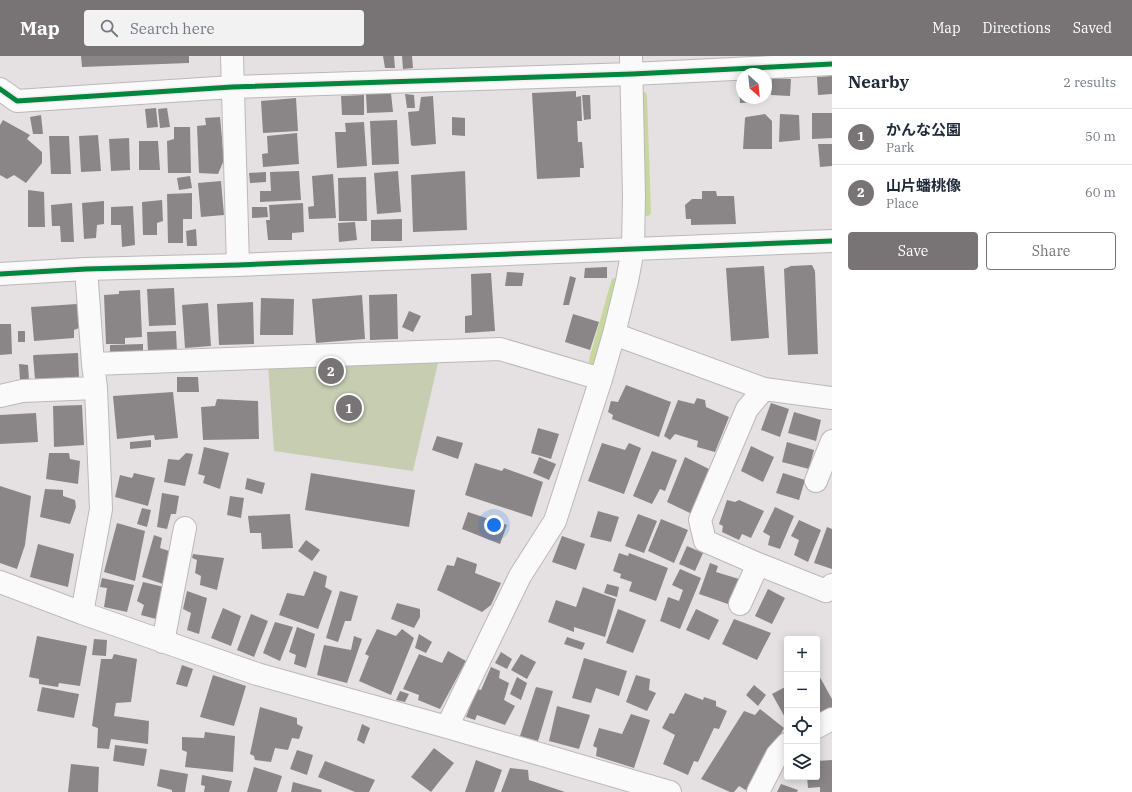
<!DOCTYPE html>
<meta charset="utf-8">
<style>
:root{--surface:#fff;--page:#f2f2f3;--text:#1f2937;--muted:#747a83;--line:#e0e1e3;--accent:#787375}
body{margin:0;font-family:"IBM Plex Serif","Noto Sans JP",serif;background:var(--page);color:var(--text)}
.controls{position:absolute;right:12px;bottom:12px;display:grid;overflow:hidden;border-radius:4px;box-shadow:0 2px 10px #0003}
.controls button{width:36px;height:36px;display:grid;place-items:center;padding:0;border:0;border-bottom:1px solid var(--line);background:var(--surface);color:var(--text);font:20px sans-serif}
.compass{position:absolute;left:736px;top:12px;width:36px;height:36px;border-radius:50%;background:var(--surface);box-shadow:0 2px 10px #0003;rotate:153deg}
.you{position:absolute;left:494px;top:469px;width:14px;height:14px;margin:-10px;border:3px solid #fff;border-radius:50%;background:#1a73e8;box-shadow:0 0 0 6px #1a73e833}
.badge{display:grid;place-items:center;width:26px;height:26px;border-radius:50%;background:var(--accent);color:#fff;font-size:13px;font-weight:700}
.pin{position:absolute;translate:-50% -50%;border:2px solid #fff;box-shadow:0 1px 4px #0006}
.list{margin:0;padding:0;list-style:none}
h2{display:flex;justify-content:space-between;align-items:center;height:52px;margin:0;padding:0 16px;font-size:17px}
h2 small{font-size:13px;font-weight:400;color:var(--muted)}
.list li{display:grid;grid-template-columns:26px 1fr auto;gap:12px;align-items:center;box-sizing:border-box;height:56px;padding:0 16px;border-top:1px solid var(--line)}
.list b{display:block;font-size:15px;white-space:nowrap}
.list p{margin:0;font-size:13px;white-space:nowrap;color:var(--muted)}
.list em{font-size:13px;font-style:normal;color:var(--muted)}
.actions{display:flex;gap:8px;padding:12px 16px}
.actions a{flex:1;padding:9px 0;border:1px solid var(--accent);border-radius:4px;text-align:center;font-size:14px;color:var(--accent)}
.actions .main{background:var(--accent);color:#fff}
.icon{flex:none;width:22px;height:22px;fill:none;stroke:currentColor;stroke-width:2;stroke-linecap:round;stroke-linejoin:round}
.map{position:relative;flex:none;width:832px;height:736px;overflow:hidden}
header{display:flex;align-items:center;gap:24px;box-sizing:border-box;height:56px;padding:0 20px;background:var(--accent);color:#fff}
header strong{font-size:19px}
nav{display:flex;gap:22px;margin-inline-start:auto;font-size:14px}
.search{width:280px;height:36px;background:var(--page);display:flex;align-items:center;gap:10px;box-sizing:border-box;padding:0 14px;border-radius:4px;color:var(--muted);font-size:15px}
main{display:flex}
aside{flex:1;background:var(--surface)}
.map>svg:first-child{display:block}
</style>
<header>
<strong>Map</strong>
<div class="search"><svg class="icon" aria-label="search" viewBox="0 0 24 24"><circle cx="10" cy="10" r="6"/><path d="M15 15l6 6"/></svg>Search here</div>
<nav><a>Map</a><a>Directions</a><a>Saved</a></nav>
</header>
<main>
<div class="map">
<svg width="832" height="736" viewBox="0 0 832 736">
<rect width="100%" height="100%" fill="#e5e0e2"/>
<!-- green -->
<path fill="#c7cdb1" d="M438 307 413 415 274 395 268 309Z"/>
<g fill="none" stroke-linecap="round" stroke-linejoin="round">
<!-- stream -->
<path stroke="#c8d89d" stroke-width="8" d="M643 40 647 156
M593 304 615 226"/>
</g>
<!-- building -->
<path fill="#8a8688" d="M81 0H189V7L82 11Z
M383 0H394L395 12H385Z
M402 0H412L413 12 403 13Z
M832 20V38L818 39 817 21Z
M772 22 791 23 790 40 771 39Z
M739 27H742V42H757L758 46 740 47Z
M576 35V41L581 40 582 65H577L578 86H582L584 112H580V121L537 123 532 37Z
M391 37 393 56 367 57 366 38Z
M405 38 414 39 415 52H407Z
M364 39V59H342L341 40Z
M582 39H590L591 63 584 64Z
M433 40 436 88 413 90 411 89 408 56 419 55 421 41Z
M296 42 298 75 263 77 261 45Z
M156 52 158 71 147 72 145 53Z
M167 52 170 71 160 72 158 53Z
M812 57H832V82L812 83Z
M765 58 772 65V93H743L745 62 746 61Z
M780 58 799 59 800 84 779 86Z
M41 59 43 78H33L30 61Z
M220 61 224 104 218 118 199 117 197 70 206 69 205 62Z
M452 61 465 62V80L452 79Z
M3 64 30 79 27 83 42 96V107L26 127 14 119 7 123 0 119V69Z
M397 64 399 108 372 109 370 65Z
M364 66 367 110 337 112 335 76H346L345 67Z
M174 71H190L191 117H168L167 85 174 83Z
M297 77 299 108 263 111 262 98 268 97 267 80Z
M98 79 101 115 81 116 79 80Z
M49 80H69L71 118H51Z
M129 82 130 114 111 115 109 83Z
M139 85H158L160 114H139Z
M818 88H832V110L820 111Z
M299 115 301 144 260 146V135H271L270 116Z
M398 115 401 156 377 158 374 117Z
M465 115 467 174 413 176 411 119Z
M266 116V126L250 127 249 117Z
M333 118 336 162 309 163 308 151 314 150 312 120Z
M190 120 192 132 179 134 177 122Z
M366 121 367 165H339L338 122Z
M221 125 224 159 201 161 198 127Z
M28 134 44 136 45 171H28Z
M702 135H716L717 140H734L736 168 691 169V163H686L685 149 692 143H702Z
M192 137V163H183V187H168L167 138Z
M162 144 163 165 157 167V179H143L142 146Z
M104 145V168L97 169 96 182 84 183 82 147Z
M72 147 74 186H61L60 170H52L51 149Z
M303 147 304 176 292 177V184H268L266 164H270L269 149Z
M133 150 135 189 122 191 121 169H111V151Z
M252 151H267L268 161 252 162Z
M402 163V185H371V164Z
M355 166 357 184 339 186 338 167Z
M196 173 197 190H187L186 175Z
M812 209 815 215 818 298 788 299 784 213 791 210Z
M764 210 769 282 731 285 726 212Z
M607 211V222H584L585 212Z
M507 216 524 217 522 230H505Z
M491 217 495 275 465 277V260L472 259 471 218Z
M570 220 576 222 569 249H563Z
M174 232 176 269 149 270 147 233Z
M140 234 142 281 125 282V288H106L104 239 119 238V235Z
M397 238 398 283 370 284 369 239Z
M362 239 365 283 316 287 312 243Z
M261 242 294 243 293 279H260Z
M253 246 254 288 219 289 217 248Z
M208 247 211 290 185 292 182 249Z
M77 248 79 272 74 274V282L34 285 31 251Z
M409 255 421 260 413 276 402 271Z
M573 258 599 266 590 294 565 286Z
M0 268H11L12 298 0 299Z
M18 275H25V286H18Z
M176 275 177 296H148L147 276Z
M143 288V297H110V289Z
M78 297 79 322 65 321 64 325H53V322L35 323 33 300 34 299Z
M19 308 28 309 29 324H20Z
M177 321H198L199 336H177Z
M626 329 671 346 659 381 612 363 613 359 608 356 611 345 618 346Z
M173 336 178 382 155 384 154 379 117 383 113 340Z
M697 342 705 344 706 351 729 361 715 396 697 391 698 385 675 378 670 384 664 380 678 344 694 348Z
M217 343 258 345 259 383 203 384 201 351 215 350Z
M771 347 789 353 780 381 761 374Z
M82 349 84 389 54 391 53 350Z
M794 356 821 364 816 385 788 377Z
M36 357 38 386 0 388V359Z
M538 372 559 378 551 403 531 397Z
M437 380 463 387 458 403 432 394Z
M151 384V391L130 393V386Z
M787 386 814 394 809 413 782 406Z
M602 387 625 394 629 387 641 392 624 438 588 425Z
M751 390 774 401 763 426 741 415Z
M204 391 229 397 220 433 203 427 205 420 198 418Z
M652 395 677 404 665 435 660 433 652 448 633 440Z
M49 397H69L70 403 80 405 78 428 46 423Z
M186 397 193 398 185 430 164 426 168 403 179 404Z
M539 401 556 408 549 424 533 417Z
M685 401 709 413 692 458 667 446Z
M475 407 502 415 504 412 543 426 532 461 465 439Z
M134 417 155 422 148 450 115 441 120 419 132 422Z
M311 417 415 434 409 471 305 454Z
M783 417 805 424 799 444 776 437Z
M247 422 265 427 262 438 245 433Z
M0 430 31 440 25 489 17 513 0 507Z
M45 433 63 434V440L75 444 76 451 70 468 40 461Z
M162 437 179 440 176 458H171L167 473 157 471Z
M230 440 244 442 241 462 227 459Z
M727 444 735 446 739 444 764 455 751 482 742 478 739 484 722 476 723 470 719 468Z
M775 451 794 460 780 493 768 489 770 480 763 476Z
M142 452 151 454 147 471 137 468Z
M598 455 619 461 611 486 590 481Z
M468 456 507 469 500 488 462 473Z
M290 458 293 492 262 493 261 477H250L248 460Z
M638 458 657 465 644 497 625 490Z
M661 463 688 474 674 507 648 495Z
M799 464 821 474 808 506 794 499 799 484 791 480Z
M117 467 145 475 135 525 104 516Z
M827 471 832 473V513L814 507Z
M154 479 162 482 160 492 169 495 167 504 171 506 163 528 142 521Z
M562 480 585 488 576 514 552 506Z
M306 484 320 494 312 505 298 495Z
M38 488 74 498 68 531 30 521Z
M687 490 703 497 695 515 679 508Z
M619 497 628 500 629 497 668 512 656 545 629 535 632 526 620 522 621 518 613 515Z
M193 498 224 502 217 534 200 529 201 520 195 517 197 504 192 502Z
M457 501 477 508 475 517 501 527 491 549 482 556 437 534 447 509 454 510Z
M710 507 718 510 716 516 739 523 728 548 699 538Z
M680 513 701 522 680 573 660 565 668 541 679 545 683 534 672 529Z
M314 515 327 520 325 531 332 535 318 573 279 559 287 537 304 540Z
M102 522 134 529 127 556 104 551 107 532 100 531Z
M143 526 164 531 156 563 141 559 144 549 137 545Z
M607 528 619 531 617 541 604 537Z
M583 531 616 543 605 581 574 571V576L548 566 556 544 576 551Z
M768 533 785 542 772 568 755 560Z
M187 535 207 542 199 578 187 574 191 557 183 553Z
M340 535 358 540 351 565H345L338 586 326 582Z
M397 547 420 553V561L414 572 391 563Z
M223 552 241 560 231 590 211 582Z
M618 553 646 564 633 597 606 587Z
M696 553 719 564 709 584 686 574Z
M251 558 268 565 254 601 237 594Z
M734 563 771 577 757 604 722 588Z
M275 566 293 571 280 605 263 597Z
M297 571 315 578 306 612 294 608 296 599 289 596Z
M377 573 396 580 402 573 414 582 391 639 359 625 369 600 365 598Z
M419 578 432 586 426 597 415 592Z
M37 580 87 590 80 630 59 627 58 631 39 628V623L29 621Z
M354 580 362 583 347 627 317 619 324 589 351 594Z
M567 581 585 587 582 594 564 588Z
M94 583 107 584 106 600 92 599Z
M448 595 466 605 440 653 418 644 419 639 403 633 419 598 442 607Z
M501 596 512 603 507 613 495 607Z
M114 598 137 603 131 646 116 647 114 660 149 665 148 688 111 683 109 693 97 692 98 672 92 670 101 603H112Z
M521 598 536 606 527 623 511 614Z
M584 602 627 615 619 640 596 632 591 647 572 642Z
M182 609 193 613 187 631 176 628Z
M491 611 500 615 499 622 509 627 504 644 515 650 505 669 477 659 475 664 466 661 477 633 481 634Z
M817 616 832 643V651L817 660Z
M213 619 246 630 234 670 200 661Z
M636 619 650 623 649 634 656 637 647 655 626 646Z
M517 621 527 627 521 644 510 638Z
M754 629 766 639 758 650 746 639Z
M787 630V665L772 638Z
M42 631 79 638 74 662 37 655Z
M536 631 553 635 538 685 520 680Z
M400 635 409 638 405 646 396 644Z
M685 637 703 644 704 641 716 645V650L727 655 719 673 714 672 698 706 694 705 688 719 663 708 675 679 662 672 670 657 674 658Z
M557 650 590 659 579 693 549 685Z
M260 651 297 662V668L303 671 299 683 292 682 288 694 275 692 271 706 255 704 254 700 250 698Z
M760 653 784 672 749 736 739 730 734 736H730L701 723 744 655 755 659Z
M631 658 650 664 634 712 596 700 597 692 593 690 599 672 622 678Z
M362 668 370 672 364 688 357 684Z
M205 676 235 680 233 716 185 711 187 696 182 694V681L204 682Z
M115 689 147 693 144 710 113 705Z
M434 692 454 707 431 736 411 721Z
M297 694 313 699 307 719 290 713Z
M476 704 502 714 494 736H465Z
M832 704V736H820V731L808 732 807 721H817V705Z
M325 705 375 724 369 736H355L318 721Z
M71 708 99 711 98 736H68Z
M254 711 282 720 277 736H247Z
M510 712 528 714 529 724 565 736H501Z
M160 713 188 718 185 736H172V734L157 730Z
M202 719 232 725 229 736H204L205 730 201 729Z
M293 726 322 734 321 736H291Z
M781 728 798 734 797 736H777Z"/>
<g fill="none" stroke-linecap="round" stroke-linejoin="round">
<defs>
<path id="minor" d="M232 0 238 209
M0 33 17 45 232 31 632 18 832 8
M614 278 764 333 832 342
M93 308 500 293 601 323
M0 340 22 335 96 332
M816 425 832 385
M758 508 705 485 700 464 747 353 764 333
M0 526 82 557 257 618 447 671 649 730
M740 548 758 508 826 535 832 529
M82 557 101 453 96 332 93 308 86 213
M163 586 185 472
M447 671 520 520 555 465 601 323 614 278 627 225 633 193 634 140 631 0
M817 671 832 663
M758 736 777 699 787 688"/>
<path id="tertiary" d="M0 218 86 213 238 209 832 185"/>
<path id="secondary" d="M645 736 649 730 670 736"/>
</defs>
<!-- minor casing -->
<use href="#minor" stroke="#bcb8ba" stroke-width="24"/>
<!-- tertiary casing -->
<use href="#tertiary" stroke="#bcb8ba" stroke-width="24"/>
<!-- secondary casing -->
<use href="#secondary" stroke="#bcb8ba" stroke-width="24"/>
<!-- minor -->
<use href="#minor" stroke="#fbfafb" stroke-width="22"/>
<!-- tertiary -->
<use href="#tertiary" stroke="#fbfafb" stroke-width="22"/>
<!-- secondary -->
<use href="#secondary" stroke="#fbfafb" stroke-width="22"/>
<defs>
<path id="cycleway" d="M0 33 17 45 232 31 632 18 832 8
M0 218 86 213 238 209 832 185"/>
</defs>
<!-- cycleway casing -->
<use href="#cycleway" stroke="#f5eaf0" stroke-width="8"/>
<!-- cycleway -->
<use href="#cycleway" stroke="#00873e" stroke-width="5"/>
</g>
</svg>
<div class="controls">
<button>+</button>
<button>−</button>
<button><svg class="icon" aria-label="locate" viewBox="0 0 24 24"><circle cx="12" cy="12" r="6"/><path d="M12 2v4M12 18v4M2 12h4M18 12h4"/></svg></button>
<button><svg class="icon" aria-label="layers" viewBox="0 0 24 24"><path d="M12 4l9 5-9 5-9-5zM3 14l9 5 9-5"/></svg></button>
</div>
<svg class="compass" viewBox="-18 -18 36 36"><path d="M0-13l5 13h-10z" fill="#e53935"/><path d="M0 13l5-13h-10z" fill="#747a83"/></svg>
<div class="you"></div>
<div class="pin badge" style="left:349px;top:352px">1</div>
<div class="pin badge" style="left:331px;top:315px">2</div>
</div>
<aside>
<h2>Nearby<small>2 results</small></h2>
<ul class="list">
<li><span class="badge">1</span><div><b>かんな公園</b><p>Park</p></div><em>50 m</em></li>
<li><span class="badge">2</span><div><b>山片蟠桃像</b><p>Place</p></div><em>60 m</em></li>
</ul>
<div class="actions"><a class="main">Save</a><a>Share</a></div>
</aside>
</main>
